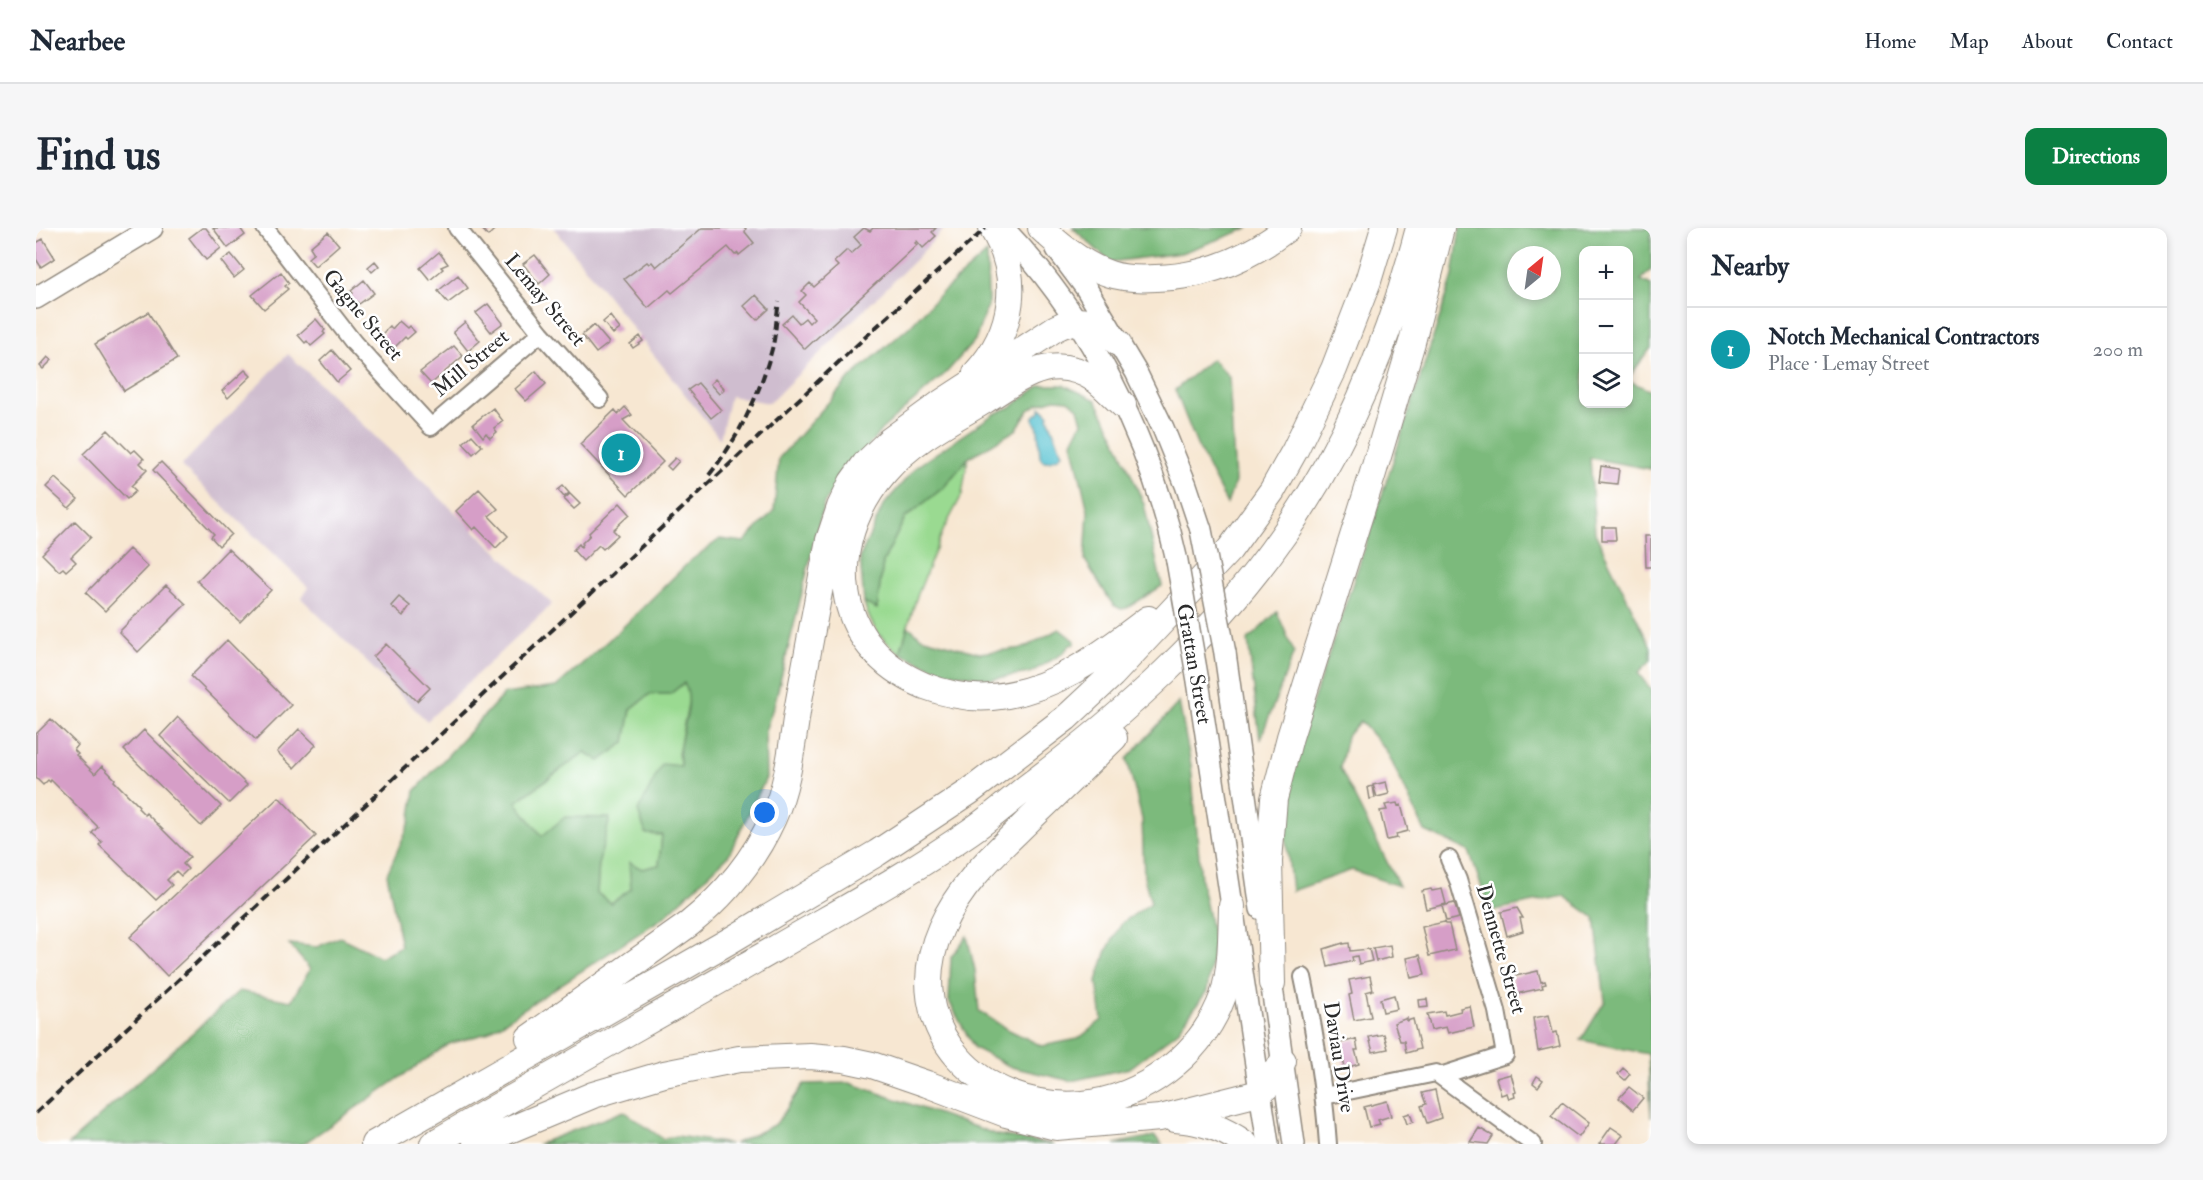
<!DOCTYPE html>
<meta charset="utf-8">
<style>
:root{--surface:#fff;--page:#f6f6f7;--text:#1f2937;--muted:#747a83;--line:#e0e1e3;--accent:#0b8043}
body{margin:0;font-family:"IM FELL Double Pica",serif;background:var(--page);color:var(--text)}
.controls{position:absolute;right:18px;top:18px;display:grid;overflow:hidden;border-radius:12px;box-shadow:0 3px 9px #0003}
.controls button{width:54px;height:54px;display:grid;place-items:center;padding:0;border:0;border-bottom:2px solid var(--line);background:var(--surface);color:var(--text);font:30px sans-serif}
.compass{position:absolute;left:1471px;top:18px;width:54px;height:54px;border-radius:50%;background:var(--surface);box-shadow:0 3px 9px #0003;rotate:29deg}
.you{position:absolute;left:729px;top:585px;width:21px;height:21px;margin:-15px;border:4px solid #fff;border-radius:50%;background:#1a73e8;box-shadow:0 0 0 9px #1a73e833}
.badge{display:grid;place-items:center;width:39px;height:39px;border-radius:50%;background:var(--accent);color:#fff;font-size:20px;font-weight:700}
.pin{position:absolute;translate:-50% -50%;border:3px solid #fff;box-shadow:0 2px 6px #0006}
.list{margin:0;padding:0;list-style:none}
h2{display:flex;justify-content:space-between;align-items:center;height:78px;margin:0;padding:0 24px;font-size:26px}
h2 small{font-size:20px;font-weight:400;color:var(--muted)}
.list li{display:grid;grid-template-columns:39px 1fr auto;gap:18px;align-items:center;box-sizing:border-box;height:84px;padding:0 24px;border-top:2px solid var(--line)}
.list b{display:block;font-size:22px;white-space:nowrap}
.list p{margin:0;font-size:20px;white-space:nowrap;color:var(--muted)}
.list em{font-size:20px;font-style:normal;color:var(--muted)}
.icon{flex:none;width:33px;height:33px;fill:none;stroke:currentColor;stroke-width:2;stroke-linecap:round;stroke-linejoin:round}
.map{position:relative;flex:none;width:1615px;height:916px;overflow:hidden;border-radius:12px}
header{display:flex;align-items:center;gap:36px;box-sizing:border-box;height:84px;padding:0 30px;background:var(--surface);border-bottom:2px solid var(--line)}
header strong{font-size:28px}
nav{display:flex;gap:33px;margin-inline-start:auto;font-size:21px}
.intro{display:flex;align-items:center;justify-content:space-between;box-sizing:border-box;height:144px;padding:0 36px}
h1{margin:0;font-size:42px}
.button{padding:15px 27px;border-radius:12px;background:var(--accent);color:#fff;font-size:21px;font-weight:700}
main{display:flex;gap:36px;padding:0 36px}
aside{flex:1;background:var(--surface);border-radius:12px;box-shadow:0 3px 9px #0003}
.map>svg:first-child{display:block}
</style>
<header>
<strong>Nearbee</strong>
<nav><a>Home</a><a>Map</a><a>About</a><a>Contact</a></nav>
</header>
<div class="intro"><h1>Find us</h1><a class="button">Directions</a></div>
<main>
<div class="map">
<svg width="1615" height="916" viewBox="0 0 1615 916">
<rect width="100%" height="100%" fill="#fff"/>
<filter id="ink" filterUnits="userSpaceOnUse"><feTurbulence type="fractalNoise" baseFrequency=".0167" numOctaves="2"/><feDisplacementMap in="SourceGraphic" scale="12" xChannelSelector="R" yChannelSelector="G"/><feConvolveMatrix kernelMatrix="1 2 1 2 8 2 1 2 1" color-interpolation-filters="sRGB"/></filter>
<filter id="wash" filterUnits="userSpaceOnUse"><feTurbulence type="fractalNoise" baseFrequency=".008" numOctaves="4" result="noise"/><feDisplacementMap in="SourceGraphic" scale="24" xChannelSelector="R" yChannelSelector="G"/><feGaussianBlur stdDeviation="1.35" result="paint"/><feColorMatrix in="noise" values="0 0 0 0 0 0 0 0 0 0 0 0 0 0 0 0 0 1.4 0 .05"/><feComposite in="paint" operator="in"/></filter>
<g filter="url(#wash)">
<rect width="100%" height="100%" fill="#f7e7d2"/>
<!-- industrial -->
<path fill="#cfbdcf" d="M518 0H909L880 31 733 175 694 168 684 211Z
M252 126 516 376 391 493 265 370 273 360 145 238Z"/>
<!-- green -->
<path fill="#9ada91" stroke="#62825e" stroke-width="1.5" d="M932 230 926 267 907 303 880 371 864 425C843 409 836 400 828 375L841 381 847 334 869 290 908 259Z
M648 455 654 466 642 526 645 538 626 607 623 637 606 641 595 661 575 675 561 665 563 633 573 590 506 608 479 575 549 524 564 532 589 514 595 481 614 466H634Z"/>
<!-- forest -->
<path fill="#7bba7b" stroke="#537253" stroke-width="1.5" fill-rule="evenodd" d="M1037 0H1213L1145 25 1074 34Z
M1424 0H1615V42L1605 52 1615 57V120L1593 149 1592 22H1548V176H1592L1593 153 1615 163V241L1554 230 1559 305 1615 419V432L1602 445 1615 462V889L1612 826 1545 812 1569 773 1559 690 1528 668 1454 683 1433 623 1389 603 1350 522 1324 493 1311 508 1304 540 1363 658 1316 642 1256 663 1249 603 1258 529 1334 304 1417 48ZM1480 27H1516V63H1480Z
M951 25 952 76 939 112 911 144 845 202 788 275 739 474 729 503 730 550 692 628 628 689 451 805 413 816 267 916H33L203 763 255 773 274 741 253 716 281 719 304 709 344 729 365 718 351 646 374 594 379 563 468 466 520 459 585 401 654 333 684 311 708 314 738 283 743 230 815 149 874 98 902 68ZM648 455C662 481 637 511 645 538L626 536 602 583 610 606 626 607 623 637 606 641 593 634 595 661 575 675 561 665 563 633 574 590 529 589 506 608 480 574 549 524 564 533 589 514 595 481 614 466H634Z
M1176 131 1193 149 1199 254 1191 276 1161 217 1139 162Z
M1005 157H1028L1060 172 1079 209 1108 276 1126 358 1091 380 1085 381 1077 377 1049 332 1052 283 1036 214 1046 194 1042 180 1032 172 1019 171 1002 176 992 183 980 202 932 230 908 259 869 290 847 334 841 381 828 375 824 329 847 278 880 239 958 186 975 179Z
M1241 384 1258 424 1224 512 1212 412Z
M872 398 885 409 943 425 988 420 1023 401 1039 413V416L1034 417 1026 426 994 445 954 451 904 443 864 425Z
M1143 474 1155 537 1165 652 1178 714 1171 763 1141 804 1094 840 1035 853 975 839 938 820 913 773 915 729 931 708 939 742 943 783 969 800 1006 818 1042 811 1066 792 1061 753 1071 722 1086 695 1115 675 1108 649 1106 591 1091 531Z
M814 855 962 907 1018 916H698L740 896 768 856Z
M588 883 627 911 641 908 694 916H502Z
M1118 908 1126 916H1079Z"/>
<!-- water -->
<path fill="#56c2d1" stroke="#40767e" stroke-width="1.5" d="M1005 179 1013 187 1012 189 1026 225C1023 231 1013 234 1007 233L1004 229 1002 200 997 191 999 187 1003 185Z"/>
<g id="blocks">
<!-- building -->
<path fill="#d69ec7" d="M166 0H170L185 20 170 32 153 10Z
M177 0H204L209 7 192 20Z
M445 0H460L452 8Z
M666 0H710L709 4 718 15 703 27 702 25 699 27 692 19 636 65 633 62 612 80 588 51 611 34 613 36 616 34 620 39Z
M828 0 834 3 837 0H900L896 4 900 8 887 20 881 13 879 15 881 17 769 121 746 96 756 87 763 95 769 90 773 95 778 90 763 74 770 67 766 63 774 55 778 59 802 38 798 34 811 22 815 26 825 17 818 9Z
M292 4 303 17 279 38 272 30 278 25 274 19Z
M7 11 19 30 5 39 0 31V15Z
M403 24 412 36 405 39 407 41 394 52 384 40Z
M195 26 208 42 198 50 185 33Z
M499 27 514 46 503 56 487 36Z
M339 33 343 38 336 44 332 39Z
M245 44 253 55 249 58 252 61 228 81 216 67Z
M422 47 432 60 412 75 402 63Z
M328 52 338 65 323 76 321 74 318 76 312 68 317 65 315 63Z
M720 67 733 81 721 92 708 78Z
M452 76 467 95 455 104 440 85Z
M112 84 141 131 88 163 59 116Z
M574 88 584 101 577 106 567 94Z
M280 91 289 102 287 104 289 106 275 118 271 113 269 115 262 107Z
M363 93 371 100 373 98 379 104 371 111 369 109 358 120 345 111 348 108 346 106 354 98 356 101Z
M429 94 444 113 432 123 417 104Z
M558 97 573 115 560 125 546 107Z
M604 108 607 113 597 120 594 116Z
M418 118 427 128 395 156 384 144Z
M296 122 314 143 301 154 284 133Z
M12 129 16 132 7 141 4 138Z
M209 142 215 148 192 170 186 163Z
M500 143 510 156 490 173 479 161Z
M679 151 688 161 683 166 674 156Z
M662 155 685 182 675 190 652 162Z
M589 179 596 187 587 192 627 234 592 267 544 216 579 182 582 186Z
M457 180 467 193 458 200 461 204 454 210 450 205 447 209 437 196Z
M72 202 95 225 99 222 108 231 104 235 111 242 95 258 100 263 91 271 47 226Z
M436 207 446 218 437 226 427 215Z
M639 230 643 233 635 242 631 238Z
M125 234 195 306 183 318 175 309 178 306 117 242Z
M1565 238 1583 241 1581 256 1563 254Z
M19 250 42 271 33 280 10 259Z
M527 258 533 265 528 269 522 262Z
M443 261 462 281 453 288 472 308 460 320 440 299 437 302 420 283Z
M534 266 544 276 538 281 528 271Z
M584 275 594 286 577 302 582 307 567 321 563 317 547 333 537 322 543 316 545 319 547 316 546 315 554 307 553 305Z
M39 293 55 309 35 329 40 334 30 343 27 340 23 343 6 326Z
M1566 299H1579L1580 312H1566Z
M1609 308H1615V339H1610Z
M93 321 112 339 69 383 50 365Z
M192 321 235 362 204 394 161 353Z
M130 357 150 376 102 424 83 404Z
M363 369 374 378 367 388 355 378Z
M191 412 255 477 220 512 155 448Z
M350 416 394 460 381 473 337 429Z
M142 489 211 557 193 575 124 508Z
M15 491 42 517 38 522 42 526 40 527 59 546 66 538 79 551 78 553 103 578 102 580 109 587 110 585 154 629 147 636 152 641 145 648 140 643 131 652 136 657 120 672 63 617 66 614 56 605 62 599 15 552 14 554 12 552 7 557 0 550V506Z
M263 501 280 517 258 540 241 524Z
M108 502 185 578 165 598 88 522Z
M1350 554 1353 566 1341 569 1337 557Z
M1337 558 1339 570 1334 571 1332 559Z
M243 569 280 608 131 748 94 709Z
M1361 575 1362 578 1365 577 1372 603 1360 606 1361 610 1351 612 1344 583 1351 582 1349 577Z
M1395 661 1396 663 1406 661 1410 676 1390 681 1386 663Z
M1418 675 1423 690 1410 693 1406 678Z
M1481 680 1487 690H1484L1487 703 1471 708 1465 684Z
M1408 694 1409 696H1413L1419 722 1393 728 1386 699Z
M1307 715V716L1313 715 1314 723 1333 721 1336 733 1323 736 1321 728 1316 729 1317 733 1292 739 1288 721Z
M1354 717 1356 729 1340 733 1337 720Z
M1384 727 1389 747 1375 750 1371 730Z
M1502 743 1505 754 1509 753 1510 756 1506 757 1507 760 1479 766 1475 749Z
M1334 748 1337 762 1330 764 1335 789 1318 792 1313 767 1316 766 1313 752Z
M1358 767 1361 781 1347 784 1344 771Z
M1391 771 1392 779 1384 780 1383 772Z
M1434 778 1438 799 1412 805 1410 799 1395 802 1391 786 1408 783 1409 787 1425 783 1424 780Z
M1513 787 1517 805 1521 804 1524 818 1502 823 1497 790Z
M1371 790V793L1377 791 1384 821 1370 825 1368 813H1364L1358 795Z
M1348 806 1352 821 1337 824 1333 809Z
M1320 811 1322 822H1319L1323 836 1309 840 1306 827 1303 828 1301 820 1305 819 1304 815Z
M1587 840 1594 846 1589 852 1582 846Z
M1475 846 1480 864 1478 865 1479 869 1473 871 1471 865 1465 867 1460 850Z
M1501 848 1507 852 1502 859 1497 855Z
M1593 859 1607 870 1597 882 1583 870Z
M1399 862 1405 890 1391 895 1385 878 1390 876 1386 865Z
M1351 873 1355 888 1342 892 1344 896 1333 899 1328 879Z
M1526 874 1553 895 1543 909 1515 888Z
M1374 885 1377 894 1371 896 1368 887Z
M1575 899 1587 907 1580 916H1563Z
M1443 900 1457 908 1452 916 1434 914Z"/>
</g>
</g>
<g filter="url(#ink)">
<use href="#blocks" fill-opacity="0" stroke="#91897e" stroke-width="1.5"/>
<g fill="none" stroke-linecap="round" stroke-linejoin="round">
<defs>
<path id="minor" d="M229 0 318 115 395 199 505 105
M421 0 505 105 564 171
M1267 749C1279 805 1288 859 1292 916
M1404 848 1469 827 1461 783 1422 652 1413 631
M1288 868 1400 845 1497 916"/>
<path id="major" d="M967 0C1054 91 1114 211 1141 333
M1021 21 1050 60 1100 144 1127 200 1150 257 1165 302
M0 70 116 0
M1189 425 1225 681
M1162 453 1232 916
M1233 738 1258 916"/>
<path id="highway" d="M1005 0C1025 19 1047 37 1074 46 1089 51 1104 51 1120 50 1169 49 1213 30 1252 0
M940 145C978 104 986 48 956 0
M1087 177C1078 169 1069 159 1060 152 1016 123 986 149 948 173 914 193 875 213 849 244 787 316 794 419 889 458 910 466 933 471 956 469 1017 464 1065 427 1112 391
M1078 510C1050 537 1022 565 993 592 959 625 924 656 905 700 861 800 946 885 1047 876 1077 873 1106 861 1130 843 1156 824 1176 798 1187 768 1196 739 1195 708 1196 678
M1236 755 1233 633 1238 571 1254 509 1337 245 1376 114 1405 0
M493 810 653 696C689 667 718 632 737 590 753 555 756 515 762 478 772 423 782 368 793 312L804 279 816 254 829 236 853 213 905 175 1020 100C1049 86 1060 95 1082 115
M1139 891C1166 893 1187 900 1209 916
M338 916 695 712 841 625 933 564 1030 490 1076 447 1194 321 1236 263 1259 222 1298 141 1332 53 1348 0
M397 916C509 850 624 787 737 722 804 683 872 647 935 603 954 590 972 575 990 560 1086 488 1179 406 1248 306 1312 215 1355 107 1383 0
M440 916 557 867 628 846 703 831 774 828 808 831 836 837 891 856 970 886 1020 899 1124 890 1223 865 1234 856 1247 833"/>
</defs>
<!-- minor casing -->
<use href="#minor" stroke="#91897e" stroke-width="20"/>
<!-- major casing -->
<use href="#major" stroke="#91897e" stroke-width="24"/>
<!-- highway casing -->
<use href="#highway" stroke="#91897e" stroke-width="28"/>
<!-- minor -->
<use href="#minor" stroke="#fff" stroke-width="16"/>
<!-- major -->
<use href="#major" stroke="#fff" stroke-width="21"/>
<!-- highway -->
<use href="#highway" stroke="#fff" stroke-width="26"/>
<!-- rail -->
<path stroke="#2b2b2b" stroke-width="4" stroke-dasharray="9 4.5" stroke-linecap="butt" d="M673 247C702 211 724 166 736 121 740 106 740 90 743 74
M0 885 838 101 950 0"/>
<defs>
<path id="major-bridge" d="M1165 302 1189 425
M1141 333 1162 453"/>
</defs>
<!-- major-bridge casing -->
<use href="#major-bridge" stroke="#91897e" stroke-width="24" stroke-linecap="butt"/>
<!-- major-bridge -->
<use href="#major-bridge" stroke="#fff" stroke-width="21"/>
</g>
</g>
<g text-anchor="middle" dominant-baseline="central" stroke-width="5" stroke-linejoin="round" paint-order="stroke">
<!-- street labels -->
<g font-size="21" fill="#2b2b2b" stroke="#fff">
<text transform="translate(509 72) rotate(50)">Lemay Street</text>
<text transform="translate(327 87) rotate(50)">Gagne Street</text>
<text transform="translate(435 135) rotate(-40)">Mill Street</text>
<text transform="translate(1158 436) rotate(80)">Grattan Street</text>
<text transform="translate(1465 721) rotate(74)">Dennette Street</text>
<text transform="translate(1303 829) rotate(81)">Daviau Drive</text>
</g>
</g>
</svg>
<div class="controls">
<button>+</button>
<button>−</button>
<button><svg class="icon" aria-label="layers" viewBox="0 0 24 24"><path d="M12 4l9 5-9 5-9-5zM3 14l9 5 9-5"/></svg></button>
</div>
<svg class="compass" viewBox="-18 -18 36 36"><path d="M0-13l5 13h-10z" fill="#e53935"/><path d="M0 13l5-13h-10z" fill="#747a83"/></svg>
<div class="you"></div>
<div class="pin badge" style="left:585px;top:225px;background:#0f9aa8">1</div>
</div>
<aside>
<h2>Nearby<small></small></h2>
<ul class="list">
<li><span class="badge" style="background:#0f9aa8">1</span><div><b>Notch Mechanical Contractors</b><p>Place · Lemay Street</p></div><em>200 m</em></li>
</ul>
</aside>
</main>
